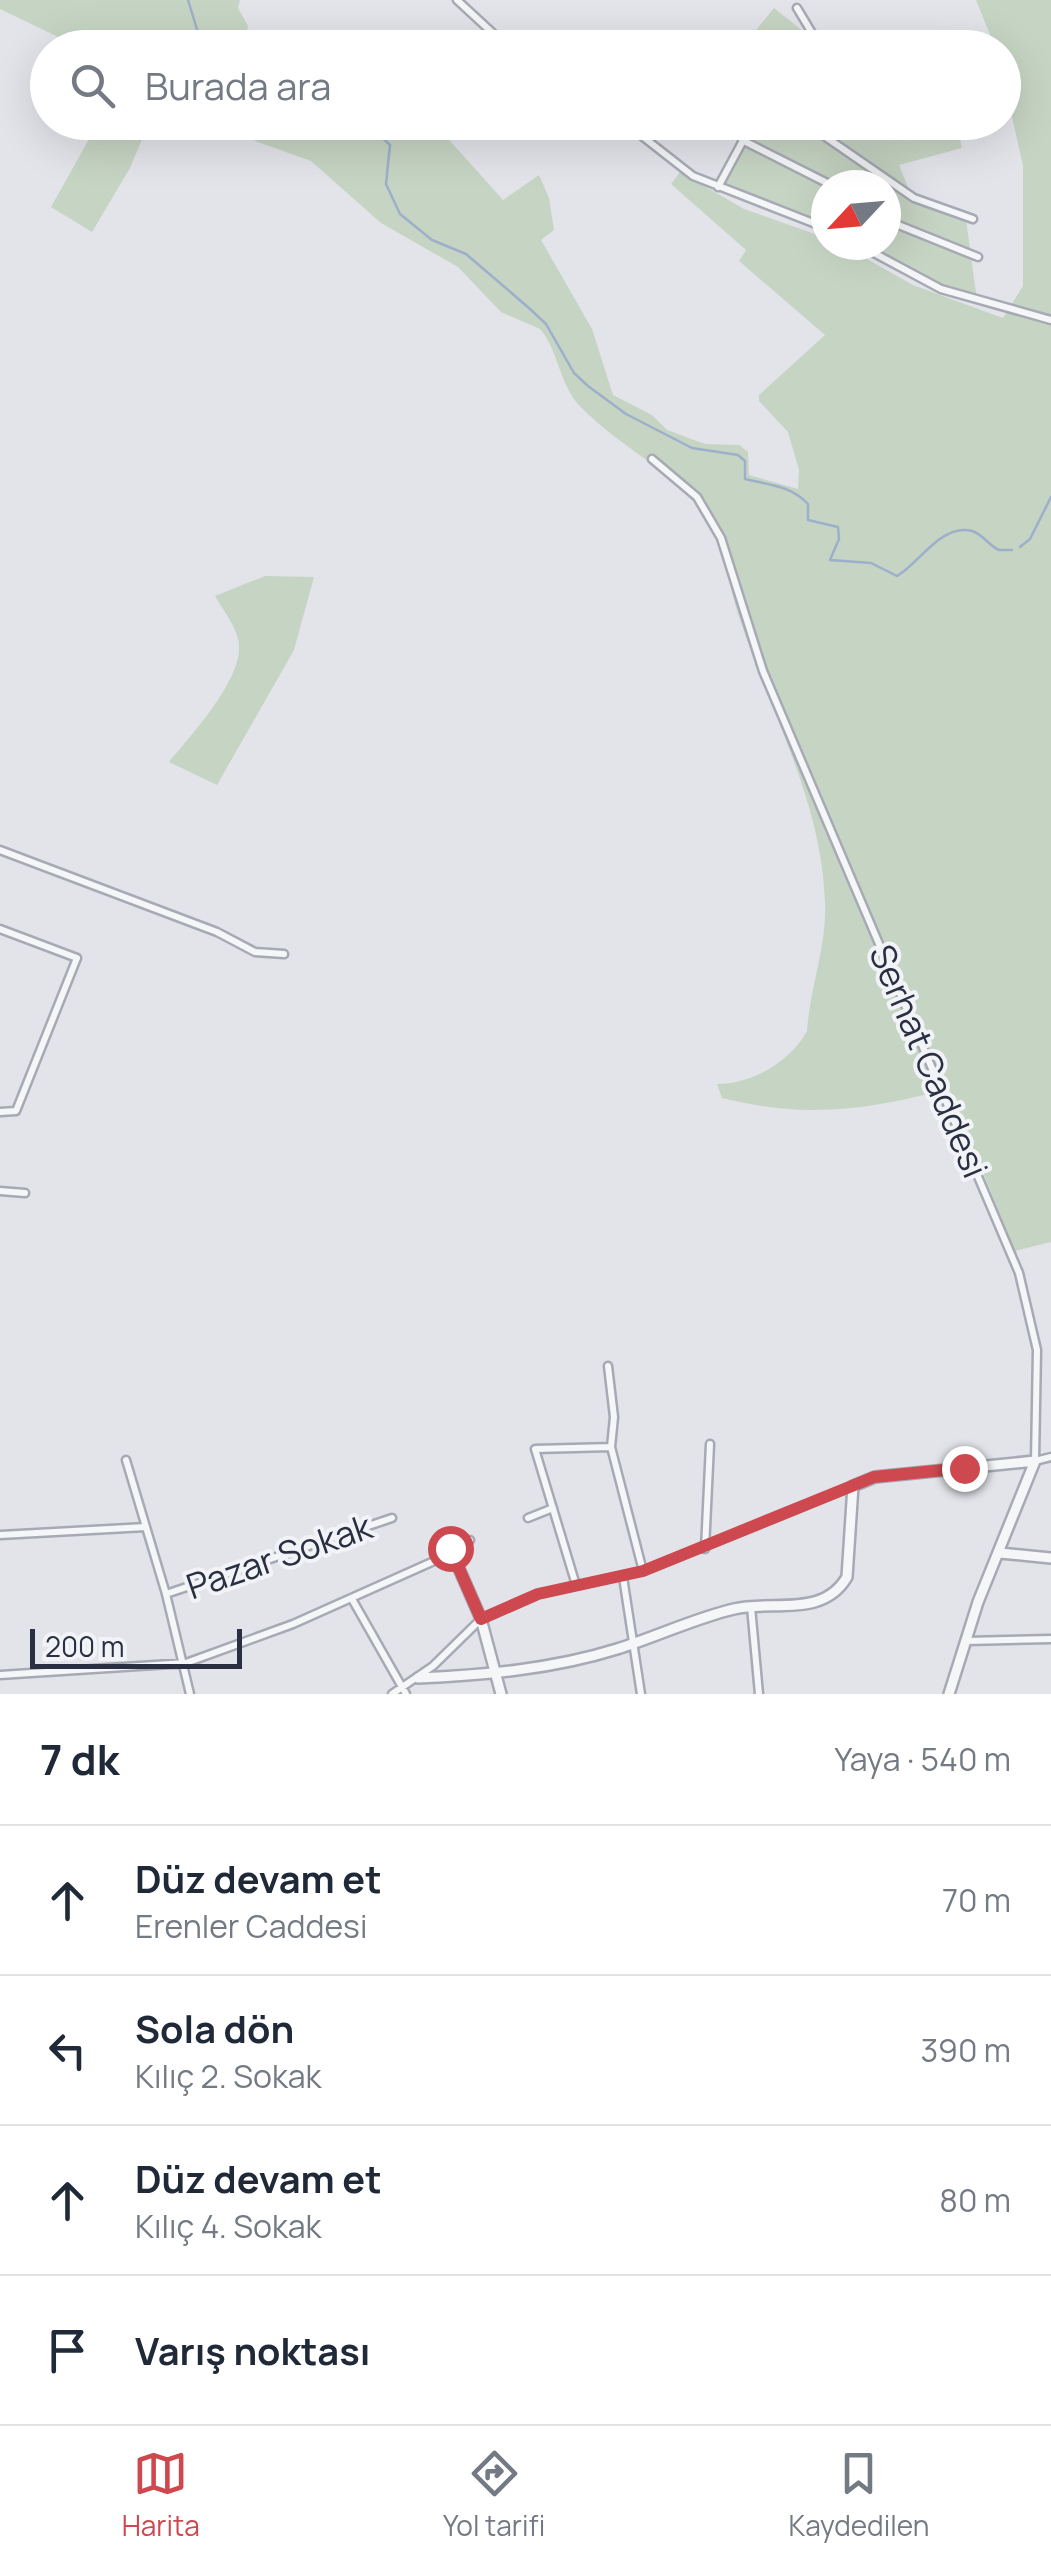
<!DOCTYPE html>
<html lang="tr">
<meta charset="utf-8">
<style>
:root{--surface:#fff;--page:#f6f6f7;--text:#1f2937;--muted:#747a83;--line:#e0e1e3;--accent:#ce484f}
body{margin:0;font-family:Manrope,sans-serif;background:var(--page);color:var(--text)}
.compass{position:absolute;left:811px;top:170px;width:90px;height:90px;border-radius:50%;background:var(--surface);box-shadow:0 10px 40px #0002;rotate:244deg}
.scale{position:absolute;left:30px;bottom:25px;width:212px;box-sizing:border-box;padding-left:10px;border:5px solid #2a3042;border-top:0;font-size:28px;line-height:35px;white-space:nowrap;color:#2a3042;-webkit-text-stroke:8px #f1f3f7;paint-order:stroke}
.stop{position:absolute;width:30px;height:30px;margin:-22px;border:8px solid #ce484f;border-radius:50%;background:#fff}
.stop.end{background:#ce484f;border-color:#fff;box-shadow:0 2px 10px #0008}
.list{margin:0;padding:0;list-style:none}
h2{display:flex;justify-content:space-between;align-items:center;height:130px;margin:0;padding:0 40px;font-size:42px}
h2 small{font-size:32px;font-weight:400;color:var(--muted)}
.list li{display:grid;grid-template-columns:65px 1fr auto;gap:30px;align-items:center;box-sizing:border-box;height:150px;padding:0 40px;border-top:2px solid var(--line)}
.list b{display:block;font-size:38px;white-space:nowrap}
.list p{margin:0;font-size:32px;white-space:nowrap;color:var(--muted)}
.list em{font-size:32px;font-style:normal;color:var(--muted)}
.icon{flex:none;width:55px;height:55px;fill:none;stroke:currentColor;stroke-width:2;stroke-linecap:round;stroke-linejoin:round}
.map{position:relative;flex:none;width:1051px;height:1694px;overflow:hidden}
.search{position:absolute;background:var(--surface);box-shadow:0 10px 40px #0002;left:30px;right:30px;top:30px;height:110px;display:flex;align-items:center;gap:25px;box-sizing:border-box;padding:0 35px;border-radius:55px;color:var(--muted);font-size:38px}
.sheet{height:730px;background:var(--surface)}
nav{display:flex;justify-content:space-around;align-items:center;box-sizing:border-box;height:140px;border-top:2px solid var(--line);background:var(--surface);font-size:28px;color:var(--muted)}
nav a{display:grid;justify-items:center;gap:5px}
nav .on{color:var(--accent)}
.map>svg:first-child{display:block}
</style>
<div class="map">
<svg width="1051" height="1694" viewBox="0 0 1051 1694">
<rect width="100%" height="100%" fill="#e2e4ea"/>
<!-- green -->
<path fill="#c6d4c3" d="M0 0H240L238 8 248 26 245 47H79L0 9Z
M976 0H1051V1242L1015 1251 949 1089C866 1110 806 1119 722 1098L717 1084C752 1084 790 1062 807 1031 810 987 827 946 825 903 822 802 771 714 740 620 728 585 725 544 703 513 670 468 614 444 577 403 559 381 558 350 540 329L501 312 458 267 381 223 311 161 255 141 238 123H434L503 200 539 175 549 198 554 230 541 240 592 329 613 395 652 415 667 430 705 444 739 445 748 452 749 475 798 489 799 470 788 432 759 401V395L825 335 739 261 746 250 671 184 680 172 744 209 826 238V245H842L913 285 1003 318 1023 286V166L1004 81V48L995 47Z
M774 8 823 47H758L748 40Z
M874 122 878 126 956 123 962 148 899 165 910 192 965 212 976 293 940 284 868 245H886V185H826V223L722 184 757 123Z
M98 123H149L130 168 92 232 51 207Z
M265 576 314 577 294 650 217 785 169 762C190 737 241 681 239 646 239 630 223 610 215 596Z"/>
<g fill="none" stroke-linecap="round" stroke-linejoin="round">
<!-- stream -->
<path stroke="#9dafca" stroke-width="2.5" d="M188 0 199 36 193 48
M366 122 390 145 386 184 400 214 432 240 466 254 529 308 546 324 574 373 588 386 626 414 692 448 738 455 745 461V479C769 485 790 485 808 504V520L838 527 839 539 830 560 871 563 897 576C919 564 941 523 972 531 983 534 989 546 999 550H1012
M1020 547 1030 539 1051 497"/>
<defs>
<path id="minor" d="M457 0 509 48
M797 8 821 48
M624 122 693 176 826 228
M804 122 914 198 973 219
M742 140 831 185
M718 187 753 122
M886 220 978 257
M859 245 941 289 1051 320
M652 459 697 497 721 538 763 671 1019 1273 1037 1350 1035 1461 1051 1457
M0 850 217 932 255 952 284 954
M0 929 77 958 16 1111 0 1112
M0 1191 25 1193
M608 1366 614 1417 611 1447 643 1571
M126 1460 166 1594 190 1694
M528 1518 553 1508
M0 1535 146 1527
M450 1548 470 1540
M705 1549 710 1444
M623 1577 641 1694
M576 1585 535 1449 611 1447
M166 1594 392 1518
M352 1599 406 1694
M751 1607 759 1694
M966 1641 1051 1639
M0 1675 186 1663 293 1624 452 1553
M392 1694 433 1666 481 1619 538 1594 643 1571 853 1486"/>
<path id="tertiary" d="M450 1548 481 1619 501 1694
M1000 1553 1051 1558
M418 1678C485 1675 553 1669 617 1649 656 1637 695 1618 734 1609 774 1600 823 1618 847 1577L853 1486 875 1477 1035 1461 978 1602 949 1694"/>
</defs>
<!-- minor casing -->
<use href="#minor" stroke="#a7aab4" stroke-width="11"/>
<!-- tertiary casing -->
<use href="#tertiary" stroke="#a7aab4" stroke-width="14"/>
<!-- minor -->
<use href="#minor" stroke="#f5f6f8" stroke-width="6"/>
<!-- tertiary -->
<use href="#tertiary" stroke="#f5f6f8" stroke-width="9"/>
</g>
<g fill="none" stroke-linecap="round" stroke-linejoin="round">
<!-- route -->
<path stroke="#ce484f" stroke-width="12" d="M450 1548 481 1619 538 1594 643 1571 874 1477 964 1468"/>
</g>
<g text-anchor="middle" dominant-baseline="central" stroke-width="8" stroke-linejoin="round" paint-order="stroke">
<!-- street labels -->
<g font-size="35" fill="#2a3042" stroke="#f1f3f7">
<text transform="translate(929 1061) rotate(67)">Serhat Caddesi</text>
<text transform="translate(279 1556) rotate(-19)">Pazar Sokak</text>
</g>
</g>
</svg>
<svg class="compass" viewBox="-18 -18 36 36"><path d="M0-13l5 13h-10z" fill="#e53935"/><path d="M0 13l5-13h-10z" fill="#747a83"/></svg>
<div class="scale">200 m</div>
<div class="stop" style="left:450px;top:1548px"></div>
<div class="stop end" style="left:964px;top:1468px"></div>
<div class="search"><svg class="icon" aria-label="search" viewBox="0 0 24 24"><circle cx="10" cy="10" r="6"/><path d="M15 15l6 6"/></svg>Burada ara</div>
</div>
<section class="sheet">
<h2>7 dk<small>Yaya · 540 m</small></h2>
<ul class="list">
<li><svg class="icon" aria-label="ahead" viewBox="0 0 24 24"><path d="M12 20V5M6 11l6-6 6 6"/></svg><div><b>Düz devam et</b><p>Erenler Caddesi</p></div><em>70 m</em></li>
<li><svg class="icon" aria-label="left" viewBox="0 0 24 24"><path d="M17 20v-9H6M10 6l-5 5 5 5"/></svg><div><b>Sola dön</b><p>Kılıç 2. Sokak</p></div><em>390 m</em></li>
<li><svg class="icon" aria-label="ahead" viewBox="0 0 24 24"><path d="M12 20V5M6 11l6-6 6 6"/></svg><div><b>Düz devam et</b><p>Kılıç 4. Sokak</p></div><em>80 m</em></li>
<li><svg class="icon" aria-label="arrive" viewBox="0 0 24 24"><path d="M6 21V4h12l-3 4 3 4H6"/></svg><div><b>Varış noktası</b></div></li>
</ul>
</section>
<nav>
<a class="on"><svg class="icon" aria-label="map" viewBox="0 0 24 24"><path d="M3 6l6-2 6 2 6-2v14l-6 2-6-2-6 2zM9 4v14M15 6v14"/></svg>Harita</a>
<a><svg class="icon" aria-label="directions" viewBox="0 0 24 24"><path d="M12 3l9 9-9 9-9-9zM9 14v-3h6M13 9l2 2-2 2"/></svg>Yol tarifi</a>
<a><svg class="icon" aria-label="saved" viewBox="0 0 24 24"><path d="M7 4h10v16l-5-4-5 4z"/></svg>Kaydedilen</a>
</nav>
